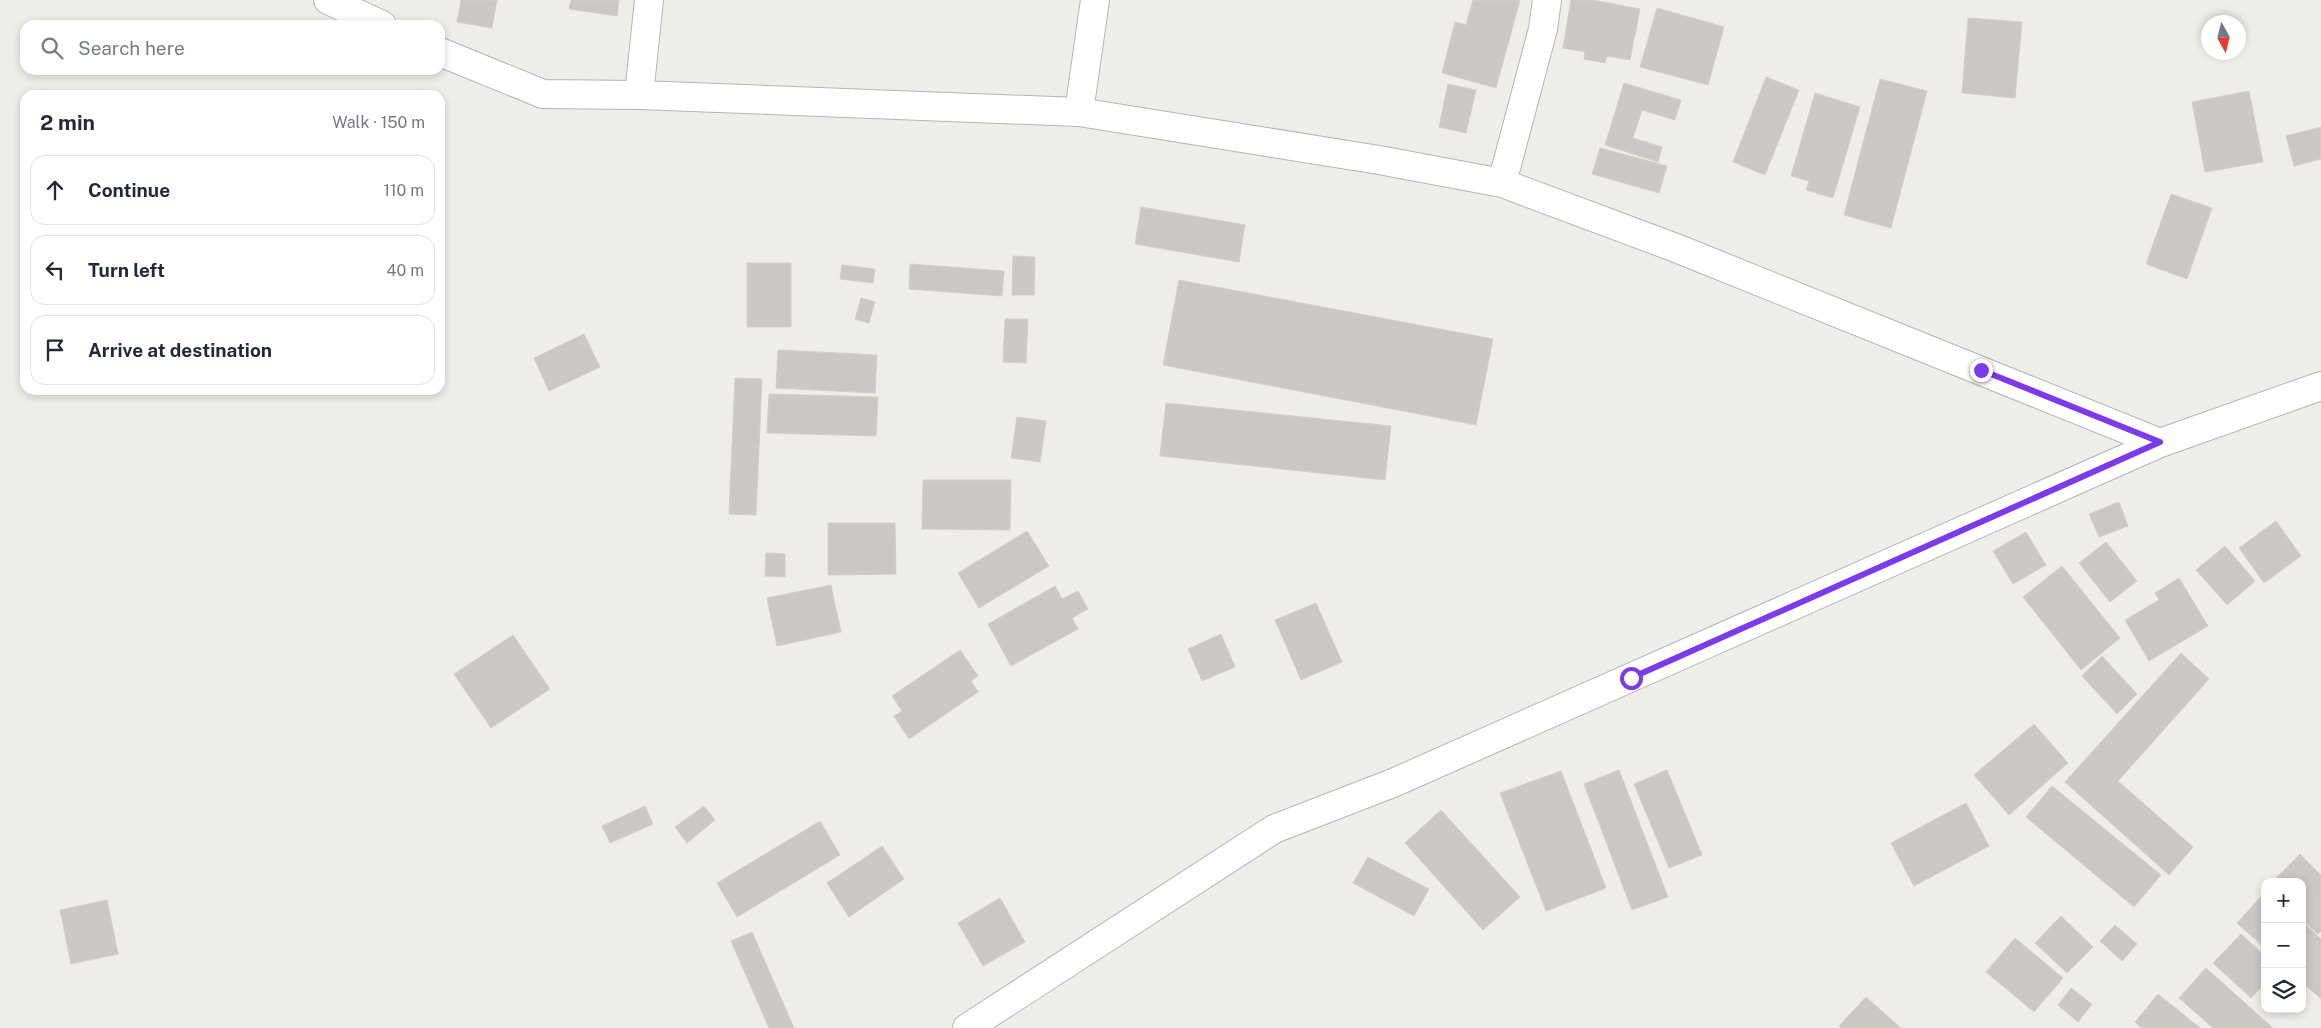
<!DOCTYPE html>
<meta charset="utf-8">
<style>
:root{--surface:#fff;--page:#f2f2f3;--text:#1f2937;--muted:#747a83;--line:#e0e1e3}
body{margin:0;font-family:"Public Sans",sans-serif;background:var(--page);color:var(--text)}
.controls{position:absolute;right:15px;bottom:15px;display:grid;overflow:hidden;border-radius:10px;box-shadow:0 2px 8px #0003}
.controls button{width:45px;height:45px;display:grid;place-items:center;padding:0;border:0;border-bottom:1px solid var(--line);background:var(--surface);color:var(--text);font:25px sans-serif}
.compass{position:absolute;left:2201px;top:15px;width:45px;height:45px;border-radius:50%;background:var(--surface);box-shadow:0 2px 8px #0003;rotate:172deg}
.stop{position:absolute;width:15px;height:15px;margin:-11px;border:4px solid #7c3aed;border-radius:50%;background:#fff}
.stop.end{background:#7c3aed;border-color:#fff;box-shadow:0 1px 5px #0008}
.list{margin:0;padding:0;list-style:none}
h2{display:flex;justify-content:space-between;align-items:center;height:65px;margin:0;padding:0 20px;font-size:21px}
h2 small{font-size:16px;font-weight:400;color:var(--muted)}
.list li{display:grid;grid-template-columns:32px 1fr auto;gap:15px;align-items:center;box-sizing:border-box;height:70px;margin:0 10px 10px;padding:0 10px;border:1px solid var(--line);border-radius:15px}
.list b{display:block;font-size:19px;white-space:nowrap}
.list em{font-size:16px;font-style:normal;color:var(--muted)}
.icon{flex:none;width:28px;height:28px;fill:none;stroke:currentColor;stroke-width:2;stroke-linecap:round;stroke-linejoin:round}
.map{position:relative;flex:none;width:2321px;height:1028px;overflow:hidden}
.search{position:absolute;background:var(--surface);box-shadow:0 2px 8px #0003;left:20px;top:20px;width:425px;height:55px;display:flex;align-items:center;gap:12px;box-sizing:border-box;padding:0 18px;border-radius:15px;color:var(--muted);font-size:19px}
.panel{position:absolute;background:var(--surface);box-shadow:0 2px 8px #0003;left:20px;top:90px;width:425px;height:305px;border-radius:15px}
.map>svg:first-child{display:block}
</style>
<div class="map">
<svg width="2321" height="1028" viewBox="0 0 2321 1028">
<rect width="100%" height="100%" fill="#efede8"/>
<!-- building -->
<path fill="#cbc8c4" stroke="#d4cec6" d="M461 0H497L492 28 457 22Z
M571 0H619L617 16 569 9Z
M1473 0H1520L1496 88 1442 73 1455 22 1466 25Z
M1571 0H1593L1640 9 1630 60 1607 56 1605 63 1584 59 1585 52 1563 48Z
M1657 8 1724 27 1708 85 1640 67Z
M1968 18 2022 22 2015 98 1962 93Z
M1766 77 1799 90 1765 175 1733 162Z
M1880 79 1927 91 1891 228 1844 215Z
M1624 83 1681 100 1675 120 1642 110 1633 138 1662 147 1658 162 1605 145Z
M1448 84 1476 90 1466 133 1439 127Z
M2249 91 2263 162 2205 172 2192 102Z
M1815 93 1860 107 1833 198 1806 190 1809 181 1791 176Z
M2321 127V159L2294 166 2286 136Z
M1600 148 1667 166 1659 193 1592 174Z
M2171 194 2212 208 2187 279 2146 264Z
M1141 207 1245 225 1239 262 1135 244Z
M1013 256 1035 257 1034 295H1012Z
M747 263H791V327H747Z
M910 264 1004 271 1002 296 909 289Z
M842 265 875 269 873 283 840 279Z
M1179 280 1493 339 1476 425 1163 365Z
M861 298 875 302 869 323 855 319Z
M1005 319H1028L1026 363 1003 362Z
M584 334 600 367 549 391 534 358Z
M778 350 877 355 875 393 776 388Z
M735 378 762 379 756 515 729 514Z
M769 394 878 397 876 436 767 433Z
M1166 403 1391 426 1385 480 1160 456Z
M1017 417 1046 421 1040 462 1011 458Z
M923 480H1011L1010 530 922 529Z
M2119 502 2128 526 2099 537 2089 514Z
M2276 521 2301 556 2264 583 2239 548Z
M828 523H895L896 574 828 575Z
M1027 531 1049 566 979 608 958 573Z
M2026 532 2046 565 2013 584 1993 551Z
M2106 542 2137 581 2110 602 2079 563Z
M2225 546 2255 581 2227 605 2196 570Z
M766 553 785 554V577L765 576Z
M2062 566 2120 638 2081 670 2023 597Z
M2179 578 2208 626 2149 661 2125 620 2159 600 2155 593Z
M831 585 841 632 777 646 767 598Z
M1055 586 1062 599 1078 591 1088 609 1072 618 1078 629 1011 666 988 624Z
M1316 603 1342 662 1301 680 1275 620Z
M1221 634 1235 667 1202 681 1188 649Z
M513 635 550 689 491 728 454 674Z
M960 650 978 676 971 681 978 692 909 739 894 716 902 711 892 696Z
M2181 653 2209 679 2118 781 2193 847 2169 875 2065 782Z
M2102 656 2137 694 2117 714 2082 676Z
M2034 724 2068 763 2009 815 1974 775Z
M1619 770 1668 897 1632 910 1584 784Z
M1667 770 1702 855 1669 868 1634 784Z
M1561 771 1606 888 1546 911 1500 793Z
M2052 786 2161 875 2134 907 2026 817Z
M1966 803 1989 846 1914 886 1891 843Z
M645 806 653 824 610 843 602 826Z
M704 806 715 820 687 843 675 827Z
M1441 810 1520 897 1483 930 1405 843Z
M820 821 840 855 737 917 717 883Z
M882 846 904 879 849 917 827 883Z
M2300 854 2321 875V931L2318 934 2302 919V882H2272Z
M1368 857 1429 889 1414 916 1353 883Z
M2265 892V948L2237 923Z
M1000 898 1025 942 983 966 958 923Z
M107 900 118 954 71 964 60 910Z
M2061 916 2093 947 2067 973 2035 943Z
M2302 921 2321 939V999L2302 982Z
M2115 925 2137 944 2122 961 2100 941Z
M752 932 794 1028H769L731 941Z
M2241 934 2265 956V983L2251 998 2213 963Z
M2015 938 2063 978 2034 1012 1986 972Z
M2206 968 2273 1028H2213L2179 998Z
M2071 988 2092 1004 2078 1022 2058 1005Z
M2158 994 2200 1028H2142L2135 1022Z
M1866 997 1901 1028H1841L1839 1026Z"/>
<g fill="none" stroke-linecap="round" stroke-linejoin="round">
<defs>
<path id="minor" d="M328 0 382 25
M440 52 543 94 639 95 1079 112 1379 160 1502 183 1676 248 2160 443
M639 95 649 0
M1079 112 1095 0
M1502 183 1543 29 1547 0
M967 1028 1274 829 1393 783 2160 443 2321 386"/>
</defs>
<!-- minor casing -->
<use href="#minor" stroke="#b2b5b8" stroke-width="30"/>
<!-- minor -->
<use href="#minor" stroke="#fff" stroke-width="28"/>
</g>
<g fill="none" stroke-linecap="round" stroke-linejoin="round">
<!-- route -->
<path stroke="#7c3aed" stroke-width="6" d="M1631 678 2160 442 1981 370"/>
</g>
</svg>
<div class="controls">
<button>+</button>
<button>−</button>
<button><svg class="icon" aria-label="layers" viewBox="0 0 24 24"><path d="M12 4l9 5-9 5-9-5zM3 14l9 5 9-5"/></svg></button>
</div>
<svg class="compass" viewBox="-18 -18 36 36"><path d="M0-13l5 13h-10z" fill="#e53935"/><path d="M0 13l5-13h-10z" fill="#747a83"/></svg>
<div class="stop" style="left:1631px;top:678px"></div>
<div class="stop end" style="left:1981px;top:370px"></div>
<div class="search"><svg class="icon" aria-label="search" viewBox="0 0 24 24"><circle cx="10" cy="10" r="6"/><path d="M15 15l6 6"/></svg>Search here</div>
<section class="panel">
<h2>2 min<small>Walk · 150 m</small></h2>
<ul class="list">
<li><svg class="icon" aria-label="ahead" viewBox="0 0 24 24"><path d="M12 20V5M6 11l6-6 6 6"/></svg><div><b>Continue</b></div><em>110 m</em></li>
<li><svg class="icon" aria-label="left" viewBox="0 0 24 24"><path d="M17 20v-9H6M10 6l-5 5 5 5"/></svg><div><b>Turn left</b></div><em>40 m</em></li>
<li><svg class="icon" aria-label="arrive" viewBox="0 0 24 24"><path d="M6 21V4h12l-3 4 3 4H6"/></svg><div><b>Arrive at destination</b></div></li>
</ul>
</section>
</div>
